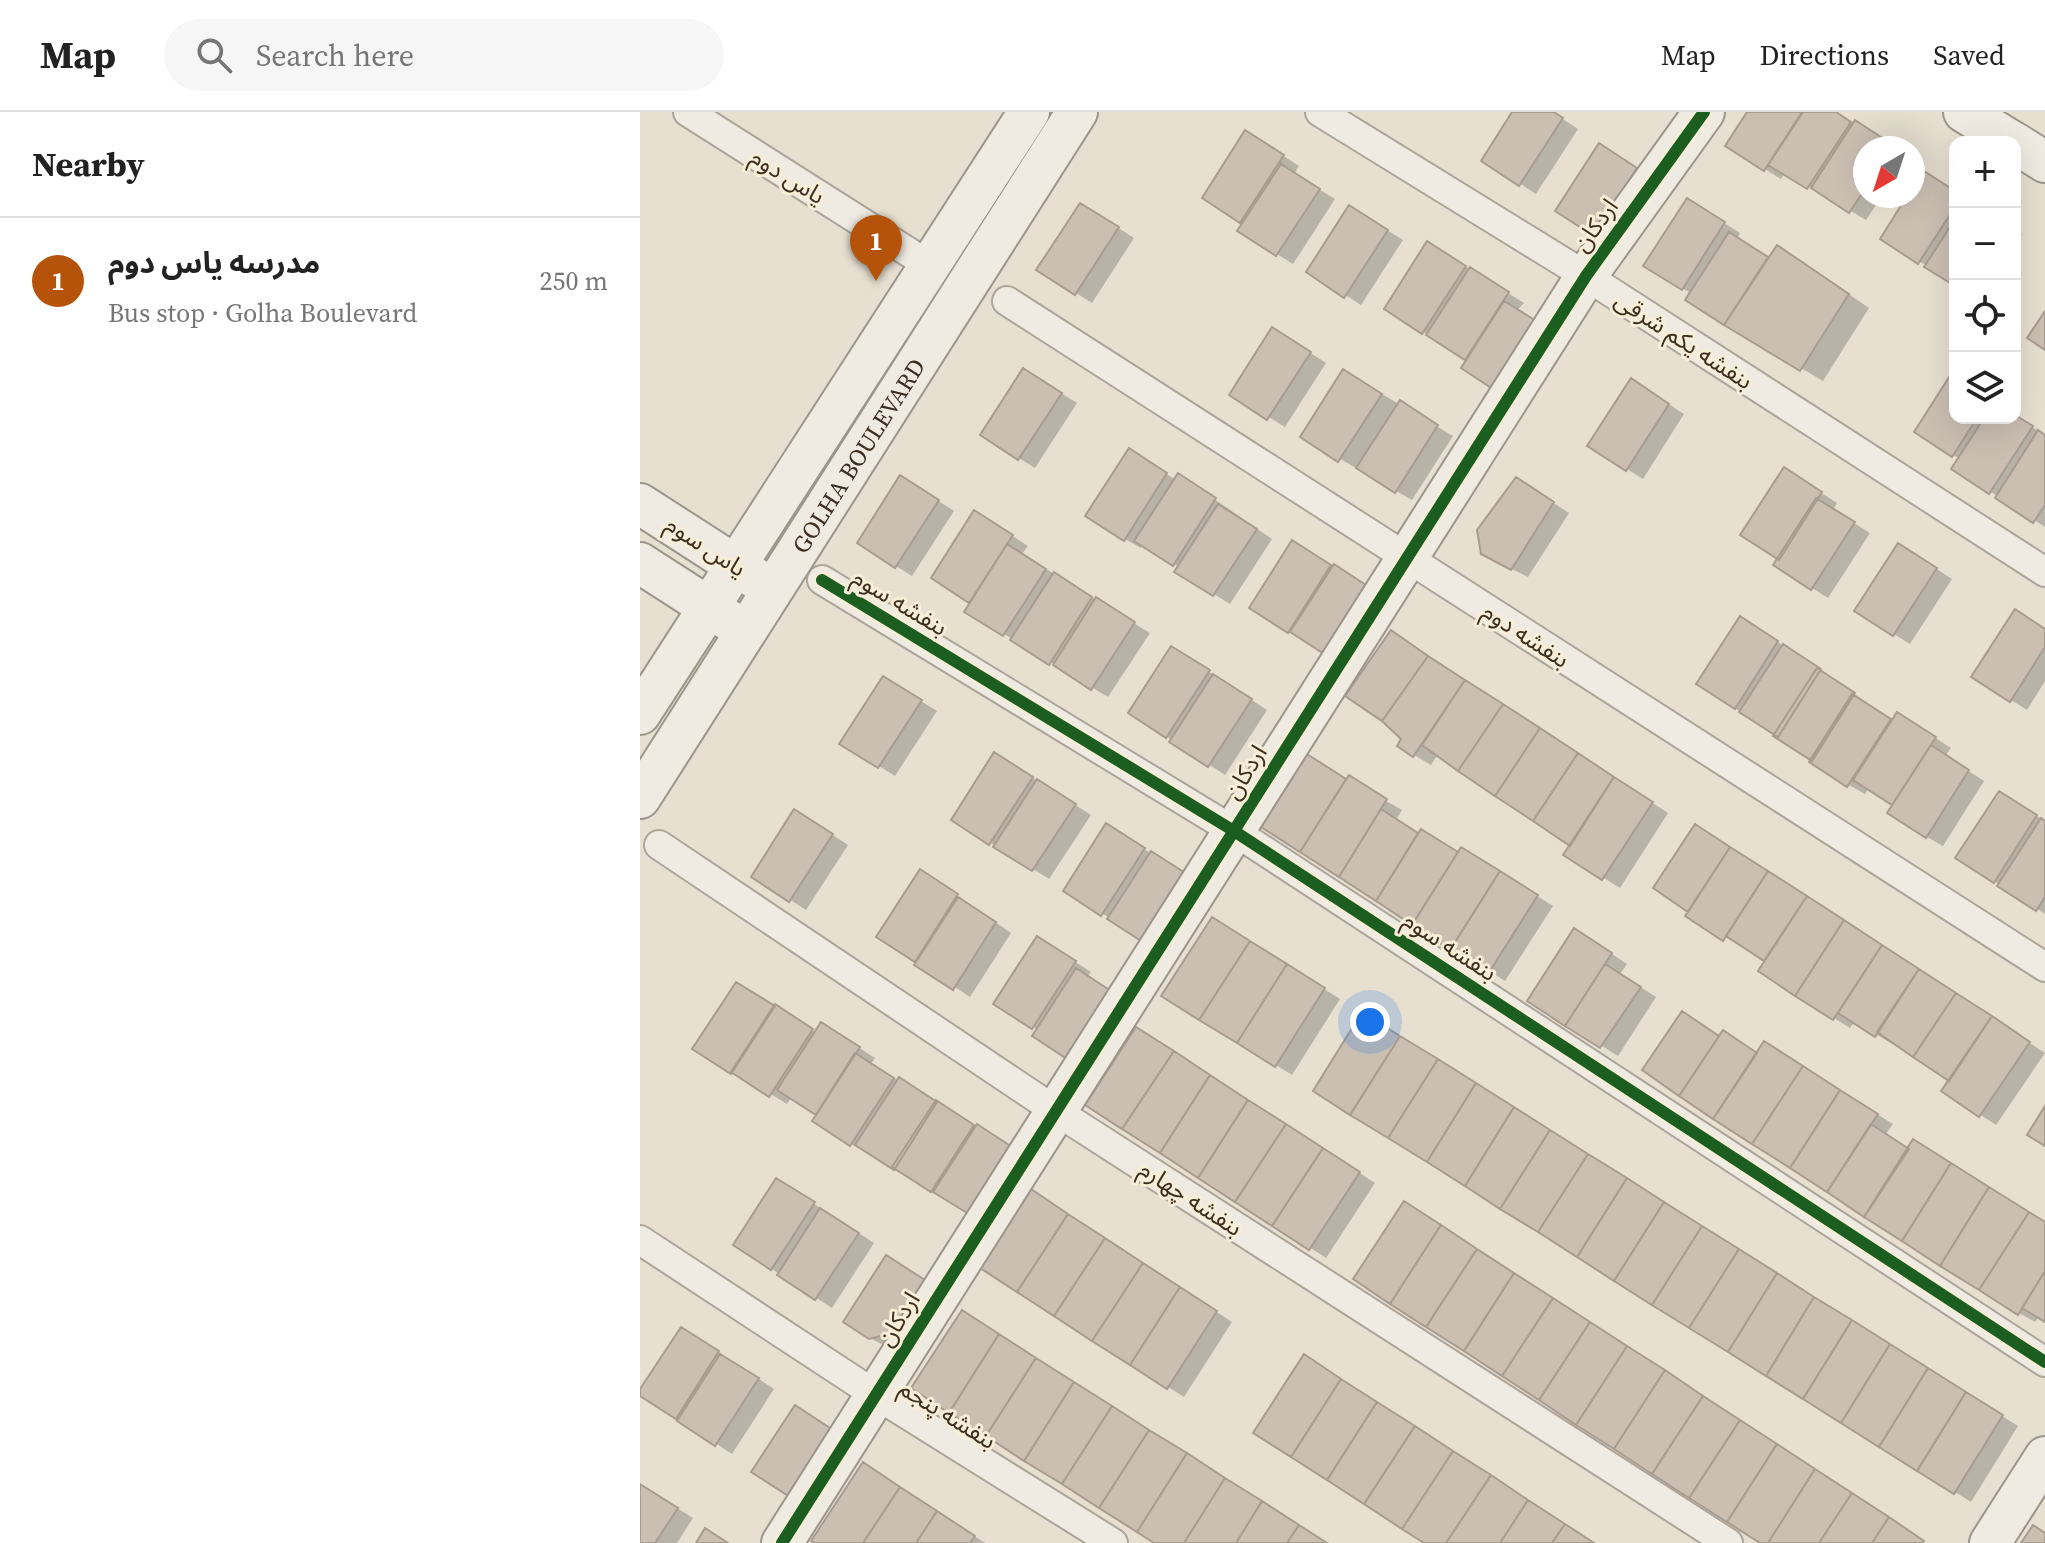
<!DOCTYPE html>
<meta charset="utf-8">
<style>
:root{--surface:#fff;--page:#f6f6f6;--text:#222;--muted:#767676;--line:#e0e0e0;--accent:#b45309}
body{margin:0;font-family:"Source Serif 4","Noto Sans Arabic",serif;background:var(--page);color:var(--text)}
.controls{position:absolute;right:24px;top:24px;display:grid;overflow:hidden;border-radius:16px;box-shadow:0 8px 32px #0002}
.controls button{width:72px;height:72px;display:grid;place-items:center;padding:0;border:0;border-bottom:2px solid var(--line);background:var(--surface);color:var(--text);font:40px sans-serif}
.compass{position:absolute;left:1213px;top:24px;width:72px;height:72px;border-radius:50%;background:var(--surface);box-shadow:0 8px 32px #0002;rotate:219deg}
.you{position:absolute;left:730px;top:910px;width:28px;height:28px;margin:-20px;border:6px solid #fff;border-radius:50%;background:#1a73e8;box-shadow:0 0 0 12px #1a73e833}
.badge{display:grid;place-items:center;width:52px;height:52px;border-radius:50%;background:var(--accent);color:#fff;font-size:26px;font-weight:700}
.pin{position:absolute;translate:-50% -66px;filter:drop-shadow(0 2px 4px #0008)}
.pin::after{content:'';position:absolute;top:42px;width:28px;height:24px;background:inherit;clip-path:polygon(0 0,100% 0,50% 100%)}
.list{margin:0;padding:0;list-style:none}
h2{display:flex;justify-content:space-between;align-items:center;height:104px;margin:0;padding:0 32px;font-size:34px}
h2 small{font-size:26px;font-weight:400;color:var(--muted)}
.list li{display:grid;grid-template-columns:52px 1fr auto;gap:24px;align-items:center;box-sizing:border-box;height:128px;padding:0 32px;border-top:2px solid var(--line)}
.list b{display:block;font-size:30px;white-space:nowrap}
.list p{margin:0;font-size:26px;white-space:nowrap;color:var(--muted)}
.list em{font-size:26px;font-style:normal;color:var(--muted)}
.icon{flex:none;width:44px;height:44px;fill:none;stroke:currentColor;stroke-width:2;stroke-linecap:round;stroke-linejoin:round}
.map{position:relative;flex:none;width:1405px;height:1431px;overflow:hidden}
header{display:flex;align-items:center;gap:48px;box-sizing:border-box;height:112px;padding:0 40px;background:var(--surface);border-bottom:2px solid var(--line)}
header strong{font-size:38px}
nav{display:flex;gap:44px;margin-inline-start:auto;font-size:28px}
.search{width:560px;height:72px;background:var(--page);display:flex;align-items:center;gap:20px;box-sizing:border-box;padding:0 28px;border-radius:44px;color:var(--muted);font-size:30px}
main{display:flex}
aside{flex:1;background:var(--surface)}
.map>svg:first-child{display:block}
</style>
<header>
<strong>Map</strong>
<div class="search"><svg class="icon" aria-label="search" viewBox="0 0 24 24"><circle cx="10" cy="10" r="6"/><path d="M15 15l6 6"/></svg>Search here</div>
<nav><a>Map</a><a>Directions</a><a>Saved</a></nav>
</header>
<main>
<aside>
<h2>Nearby<small></small></h2>
<ul class="list">
<li><span class="badge">1</span><div><b>مدرسه یاس دوم</b><p>Bus stop · Golha Boulevard</p></div><em>250 m</em></li>
</ul>
</aside>
<div class="map">
<svg width="1405" height="1431" viewBox="0 0 1405 1431">
<rect width="100%" height="100%" fill="#e7e0d1"/>
<!-- shadow -->
<path fill="#0003" d="M875 0H912L938 17 896 82 844 48Z
M1109 0H1194L1256 36H1225V84H1242L1226 108 1145 61 1141 67 1125 57Z
M622 30 659 54 654 62 695 87 653 152 600 119 605 112 564 86Z
M1273 79 1315 80V172L1243 126Z
M1063 98 1100 121 1097 127 1130 147 1159 148 1229 196 1183 269 1085 211 1052 182 1006 153Z
M457 102 494 126 452 191 436 181Z
M726 105 763 128 721 193 669 160Z
M1375 118 1382 122 1375 133Z
M804 141 884 191 828 248 746 197Z
M649 227 686 251 645 315 592 282Z
M1315 260V306L1375 304 1405 323V415L1314 356 1320 347 1276 320Z
M400 268 437 291 395 356 342 323Z
M720 269 813 324 772 388 662 325Z
M1007 278 1044 302 1003 367 987 357Z
M505 348 536 368 554 373 632 427 590 492 537 459 539 455 503 432 501 436 485 427Z
M1160 367 1197 391 1193 398 1230 421 1188 486 1136 453Z
M277 375 314 399 272 464 219 431Z
M892 377 929 401 888 465 860 451Z
M351 410 388 434 382 442 510 521 468 585 326 499 332 490 294 465Z
M653 431 747 488 706 552 612 495Z
M1275 443 1312 467 1270 532 1217 499Z
M1117 516 1254 609 1274 612 1311 636 1305 644 1344 669 1303 734 1287 725 1255 693 1229 676 1225 682 1209 673 1059 572Z
M1405 518V569L1387 598 1371 588Z
M768 530 1028 701 980 776 926 742 932 733 798 642 791 653 759 634 764 626 708 583Z
M548 546 627 598 585 663 491 601Z
M260 576 297 599 255 664 202 631Z
M371 652 451 703 409 767 313 707Z
M684 654 762 698 756 708 819 743 838 747 913 794 865 869 624 714Z
M1375 690 1405 709V802L1318 745Z
M171 709 208 733 166 798 113 764Z
M483 723 512 742 478 811 425 779Z
M1072 724 1405 941 1356 1013 1304 979 1311 968 1253 929 1252 932 1215 909 1210 916 1194 906 1127 849 1048 804Z
M297 769 371 821 330 885 239 824Z
M589 817 700 887 652 963 524 883Z
M951 828 987 852 980 862 1016 885 978 944 890 888Z
M414 836 451 860 398 918 356 891Z
M113 881 176 921 198 922 235 946 231 952 390 1048 333 1103 229 1039 227 1041 211 1032 179 1002 152 984 147 992 55 936Z
M739 912 1378 1314 1331 1390 676 978Z
M513 926 735 1071 686 1146 448 992Z
M1081 926 1118 943 1140 941 1253 1012 1246 1022 1270 1039 1405 1112V1208L1399 1204 1395 1210 1379 1201Z
M153 1078 234 1131 192 1196 95 1133Z
M408 1089 592 1210 544 1285 528 1275Z
M263 1155 300 1178 247 1235 230 1226Z
M58 1226 134 1277 92 1342 0 1282Z
M239 1362 345 1431H179Z
M0 1373 53 1406 37 1431H0Z"/>
<!-- building -->
<path fill="#cbbfb2" stroke="#a89c90" stroke-width="2" d="M872 0H914L923 6 879 74 841 49Z
M1107 0H1162L1124 59 1085 34Z
M1163 0H1196L1211 10 1167 77 1128 53Z
M1215 8 1253 33 1225 36V77L1209 101 1171 76Z
M605 18 644 43 600 111 562 86Z
M959 31 997 56 954 124 915 99Z
M641 52 680 77 636 144 597 119Z
M1284 59 1315 79V95L1278 152 1240 127 1267 84H1273V75Z
M1047 86 1085 110 1042 178 1003 154Z
M440 91 479 115 435 183 396 158Z
M709 93 748 118 704 186 666 160Z
M1315 107V174L1284 155Z
M1089 120 1128 145 1084 213 1045 188Z
M787 129 826 154 782 222 744 197Z
M1137 133 1209 182 1160 259 1084 213Z
M830 155 869 180 825 248 786 223Z
M864 189 903 213 859 281 821 256Z
M1405 199V238L1387 226Z
M632 215 671 240 627 308 589 283Z
M383 256 422 281 378 348 340 323Z
M1315 256V306H1337L1312 345 1274 320Z
M703 257 742 282 698 350 660 325Z
M991 266 1029 292 986 359 947 334Z
M760 288 798 313 755 381 716 356Z
M1375 303 1393 314 1349 382 1311 357 1344 306H1375Z
M1398 318 1405 323V393L1393 411 1355 386Z
M489 336 527 361 484 429 445 404Z
M1144 355 1182 380 1139 448 1100 423Z
M538 361 576 386 533 454 494 429Z
M260 363 299 388 255 456 217 431Z
M876 365 914 390 871 458 841 442 837 418Z
M1176 386 1215 410 1171 478 1133 453Z
M578 392 617 417 573 484 534 460Z
M334 398 373 423 329 491 291 466Z
M652 428 691 453 648 521 609 496Z
M1258 431 1297 456 1253 524 1214 499Z
M367 432 406 457 363 524 324 500Z
M694 452 732 477 689 545 650 520Z
M414 460 452 485 409 553 370 528Z
M456 485 495 510 451 578 413 553Z
M1375 497 1405 517V535L1370 590 1331 565Z
M1100 504 1138 529 1095 597 1056 572Z
M751 518 788 544 742 609 705 584Z
M1143 532 1181 557 1138 625 1099 600Z
M531 534 570 558 526 626 488 601Z
M788 544 825 568 773 645 757 634 761 627 742 609Z
M1177 556 1215 581 1172 649 1133 624Z
M573 562 612 587 568 655 529 630Z
M243 564 282 588 238 656 199 632Z
M825 568 863 592 818 659 782 633Z
M1212 582 1251 607 1207 675 1169 650Z
M863 592 900 616 855 684 818 659Z
M1257 600 1296 625 1252 693 1213 668Z
M900 616 938 641 893 709 855 684Z
M1291 633 1329 658 1286 726 1247 701Z
M354 640 393 665 349 733 311 708Z
M938 641 974 665 930 734 893 709Z
M667 642 706 667 660 740 621 715Z
M709 663 747 687 699 765 660 740Z
M974 665 1013 690 962 768 923 743Z
M397 667 436 692 392 759 353 735Z
M1359 679 1397 703 1354 771 1315 746Z
M154 697 193 722 149 790 111 765Z
M741 697 778 721 736 789 699 765Z
M1401 706 1405 709V785L1396 799 1357 774Z
M466 711 505 736 461 804 423 779Z
M1055 712 1090 735 1048 800 1013 776Z
M781 717 818 740 772 813 736 789Z
M821 735 860 759 810 838 772 813Z
M1090 735 1128 759 1083 829 1045 804Z
M511 739 550 764 506 832 467 807Z
M280 757 318 782 275 850 236 825Z
M860 759 898 783 848 862 810 838Z
M1128 759 1167 784 1124 849 1086 824Z
M1167 784 1204 808 1155 884 1118 859Z
M318 785 356 810 313 878 274 853Z
M572 805 610 829 559 908 521 884Z
M1204 808 1242 833 1193 908 1155 884Z
M934 816 972 841 925 914 887 889Z
M397 824 436 849 392 917 353 892Z
M610 829 647 852 597 931 559 908Z
M1242 833 1279 857 1235 925 1198 901Z
M647 852 685 876 635 955 597 931Z
M965 852 1001 875 960 936 925 914Z
M436 856 474 881 430 949 392 924Z
M1279 857 1316 881 1273 945 1237 920Z
M96 870 135 894 91 962 52 937Z
M1316 881 1352 904 1309 969 1273 945Z
M135 892 173 917 129 985 91 960Z
M1042 899 1079 924 1039 984 1002 958Z
M722 900 760 924 710 1003 673 979Z
M1352 904 1390 930 1339 1005 1301 979Z
M181 910 220 935 176 1003 137 978Z
M496 915 534 939 482 1017 445 993Z
M1083 918 1117 941 1073 1007 1039 984Z
M760 924 798 947 748 1026 710 1003Z
M1124 929 1163 954 1112 1032 1073 1007Z
M534 939 570 963 520 1041 482 1017Z
M215 941 254 966 210 1034 172 1009Z
M798 947 836 971 787 1050 748 1026Z
M1163 954 1200 978 1150 1056 1112 1032Z
M570 963 608 988 558 1066 520 1041Z
M259 965 297 990 254 1058 215 1033Z
M836 971 874 995 825 1074 787 1050Z
M1200 978 1238 1002 1187 1080 1150 1056Z
M296 988 334 1013 291 1080 252 1055Z
M608 988 646 1012 595 1090 558 1066Z
M1405 994V1034L1387 1023Z
M874 995 910 1018 860 1097 825 1074Z
M337 1012 375 1037 332 1104 293 1080Z
M646 1012 683 1036 632 1114 595 1090Z
M1231 1012 1269 1037 1224 1105 1187 1080Z
M910 1018 948 1042 898 1120 860 1097Z
M1273 1027 1311 1051 1262 1129 1224 1105Z
M683 1036 720 1060 669 1138 632 1114Z
M948 1042 987 1066 937 1145 898 1120Z
M1311 1051 1349 1075 1300 1154 1262 1129Z
M136 1066 175 1090 131 1158 93 1133Z
M987 1066 1024 1090 974 1169 937 1145Z
M1349 1075 1389 1100 1339 1178 1300 1154Z
M391 1077 428 1102 377 1180 340 1156Z
M764 1089 801 1113 750 1192 713 1167Z
M1024 1090 1062 1114 1012 1193 974 1169Z
M180 1096 219 1121 175 1188 137 1163Z
M1389 1100 1405 1110V1159L1378 1203 1339 1178Z
M428 1102 465 1126 414 1204 377 1180Z
M801 1113 837 1137 786 1215 750 1192Z
M1062 1114 1099 1137 1049 1216 1012 1193Z
M465 1126 503 1151 452 1229 414 1204Z
M837 1137 874 1161 824 1239 786 1215Z
M1099 1137 1137 1161 1088 1240 1049 1216Z
M246 1143 285 1168 253 1221 229 1227 203 1210Z
M503 1151 540 1175 490 1253 452 1229Z
M1405 1159V1210L1382 1196Z
M874 1161 913 1186 862 1264 824 1239Z
M1137 1161 1174 1185 1126 1264 1088 1240Z
M540 1175 577 1199 527 1277 490 1253Z
M1174 1185 1212 1208 1163 1287 1126 1264Z
M913 1186 950 1210 899 1288 862 1264Z
M322 1198 359 1222 309 1301 271 1276Z
M1212 1208 1250 1232 1201 1311 1163 1287Z
M950 1210 987 1234 936 1313 899 1288Z
M41 1215 79 1239 36 1307 0 1284V1277Z
M359 1222 396 1246 346 1324 309 1301Z
M1250 1232 1288 1256 1239 1335 1201 1311Z
M987 1234 1025 1258 974 1337 936 1313Z
M80 1242 119 1266 75 1334 37 1309Z
M664 1242 701 1267 651 1345 613 1321Z
M396 1246 434 1270 384 1349 346 1324Z
M1288 1256 1326 1280 1277 1359 1239 1335Z
M1025 1258 1063 1284 1012 1362 974 1337Z
M701 1267 737 1290 687 1368 651 1345Z
M434 1270 472 1294 422 1372 384 1349Z
M1326 1280 1363 1303 1314 1382 1277 1359Z
M1063 1284 1100 1308 1049 1386 1012 1362Z
M737 1290 775 1314 724 1392 687 1368Z
M155 1293 193 1318 150 1385 111 1360Z
M472 1294 509 1318 459 1396 422 1372Z
M1100 1308 1137 1332 1087 1410 1049 1386Z
M775 1314 813 1339 762 1417 724 1392Z
M509 1318 547 1341 497 1420 459 1396Z
M1137 1332 1175 1357 1128 1431H1120L1087 1410Z
M813 1339 851 1363 806 1431H784L762 1417Z
M547 1341 585 1366 544 1431H514L497 1420Z
M223 1350 260 1375 223 1431H175L171 1429Z
M1175 1357 1212 1381 1179 1431H1128Z
M851 1363 888 1388 860 1431H806Z
M585 1366 622 1389 596 1431H544Z
M0 1372 38 1396 15 1431H0Z
M260 1375 297 1399 276 1431H223Z
M1212 1381 1249 1405 1232 1431H1179Z
M888 1388 925 1412 912 1431H860Z
M622 1389 659 1413 647 1431H596Z
M297 1399 335 1424 330 1431H276Z
M1249 1405 1284 1429 1283 1431H1232Z
M925 1412 954 1431H912Z
M659 1413 687 1431H647Z
M1393 1413 1405 1421V1431H1381Z
M65 1416 88 1431H56Z"/>
<g fill="none" stroke-linecap="round" stroke-linejoin="round">
<defs>
<path id="street" d="M48 0 289 153
M680 0 946 164 1405 460
M367 189 1405 855
M182 468 594 719 1405 1250
M19 733 416 999 1088 1431
M0 1128 236 1283 473 1431"/>
<g id="secondary">
<path d="M1324 0 1373 30"/>
<path d="M1375 31 1405 50"/>
<path d="M0 392 118 468"/>
<path d="M0 451 90 509"/>
<path d="M0 602 389 0"/>
<path id="s1" d="M0 686 437 0"/>
<path d="M142 1431 946 164 1064 0"/>
<path d="M1350 1431 1405 1345"/>
</g>
</defs>
<!-- street casing -->
<use href="#street" stroke="#ada599" stroke-width="32"/>
<!-- secondary casing -->
<use href="#secondary" stroke="#9c958a" stroke-width="44"/>
<!-- street -->
<use href="#street" stroke="#efebe3" stroke-width="28"/>
<!-- secondary -->
<use href="#secondary" stroke="#efebe3" stroke-width="40"/>
<defs>
<path id="cycleway" d="M182 468 594 719 1405 1250
M142 1431 946 164 1064 0"/>
</defs>
<!-- cycleway casing -->
<use href="#cycleway" stroke="#f7eed8" stroke-width="17"/>
<!-- cycleway -->
<use href="#cycleway" stroke="#1b5e20" stroke-width="12"/>
</g>
<g text-anchor="middle" dominant-baseline="central" stroke-width="6" stroke-linejoin="round" paint-order="stroke">
<!-- street labels -->
<g font-size="24" fill="#3d2e20" stroke="#f7eed8">
<text transform="translate(148 64) rotate(32)">یاس دوم</text>
<text transform="translate(955 113) rotate(-54)">اردکان</text>
<text transform="translate(1044 228) rotate(33)">بنفشه یکم شرقی</text>
<text stroke="none"><textPath href="#s1" startOffset="406">GOLHA BOULEVARD</textPath></text>
<text transform="translate(66 434) rotate(33)">یاس سوم</text>
<text transform="translate(260 490) rotate(31)">بنفشه سوم</text>
<text transform="translate(886 523) rotate(33)">بنفشه دوم</text>
<text transform="translate(605 660) rotate(-58)">اردکان</text>
<text transform="translate(810 834) rotate(33)">بنفشه سوم</text>
<text transform="translate(551 1086) rotate(33)">بنفشه چهارم</text>
<text transform="translate(258 1207) rotate(-58)">اردکان</text>
<text transform="translate(308 1302) rotate(32)">بنفشه پنجم</text>
</g>
</g>
</svg>
<div class="controls">
<button>+</button>
<button>−</button>
<button><svg class="icon" aria-label="locate" viewBox="0 0 24 24"><circle cx="12" cy="12" r="6"/><path d="M12 2v4M12 18v4M2 12h4M18 12h4"/></svg></button>
<button><svg class="icon" aria-label="layers" viewBox="0 0 24 24"><path d="M12 4l9 5-9 5-9-5zM3 14l9 5 9-5"/></svg></button>
</div>
<svg class="compass" viewBox="-18 -18 36 36"><path d="M0-13l5 13h-10z" fill="#e53935"/><path d="M0 13l5-13h-10z" fill="#767676"/></svg>
<div class="you"></div>
<div class="pin badge" style="left:236px;top:169px">1</div>
</div>
</main>
